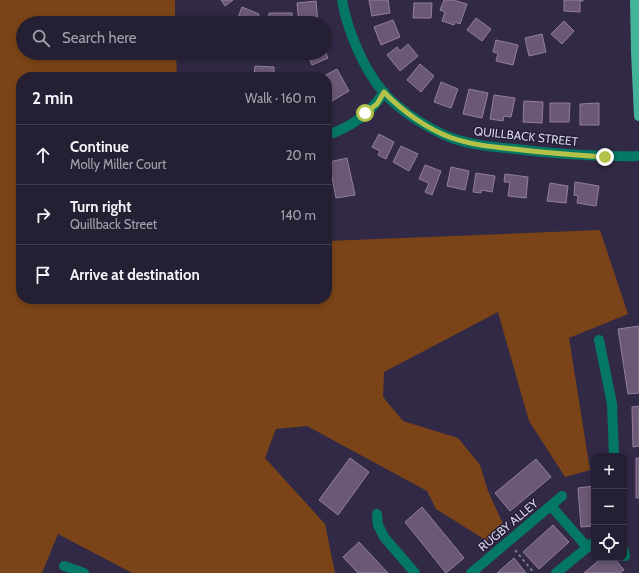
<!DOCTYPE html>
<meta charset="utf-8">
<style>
:root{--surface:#251f34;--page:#312c40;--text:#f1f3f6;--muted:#a3a2ac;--line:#423d4f}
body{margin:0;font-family:Cabin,sans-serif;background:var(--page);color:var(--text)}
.controls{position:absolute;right:12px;bottom:12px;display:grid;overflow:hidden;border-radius:8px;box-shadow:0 2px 6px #0003}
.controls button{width:36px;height:36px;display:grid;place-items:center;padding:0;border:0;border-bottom:1px solid var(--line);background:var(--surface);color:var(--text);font:20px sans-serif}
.stop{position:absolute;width:12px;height:12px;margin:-9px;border:3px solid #b4c24a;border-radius:50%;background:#fff}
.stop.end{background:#b4c24a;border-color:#fff;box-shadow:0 1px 4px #0008}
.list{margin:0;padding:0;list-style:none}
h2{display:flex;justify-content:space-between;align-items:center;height:52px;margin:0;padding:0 16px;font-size:17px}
h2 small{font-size:13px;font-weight:400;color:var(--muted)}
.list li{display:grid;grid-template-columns:26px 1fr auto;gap:12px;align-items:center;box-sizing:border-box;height:60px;padding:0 16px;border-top:1px solid var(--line)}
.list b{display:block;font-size:15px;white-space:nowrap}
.list p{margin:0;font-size:13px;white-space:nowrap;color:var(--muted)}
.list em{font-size:13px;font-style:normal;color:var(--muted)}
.icon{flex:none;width:22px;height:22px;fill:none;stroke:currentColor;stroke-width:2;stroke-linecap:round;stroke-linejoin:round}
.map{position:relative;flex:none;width:639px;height:573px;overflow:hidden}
.search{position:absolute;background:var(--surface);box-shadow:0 2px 6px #0003;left:16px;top:16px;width:316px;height:44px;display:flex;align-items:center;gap:10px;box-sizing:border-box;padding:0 14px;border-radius:22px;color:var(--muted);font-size:15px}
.panel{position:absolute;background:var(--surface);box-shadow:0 2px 6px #0003;left:16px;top:72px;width:316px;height:232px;border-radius:16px}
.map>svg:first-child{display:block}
</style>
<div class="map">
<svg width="639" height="573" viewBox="0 0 639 573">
<rect width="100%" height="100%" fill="#312945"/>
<!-- green -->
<path fill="#7b4418" d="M0 0H175V23H23V53H176L177 77H21V299H327V241L600 230 628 314 569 338 590 470 565 477 529 421 498 312 384 372 383 397 403 421 458 438 480 465 488 491 504 526 487 541 436 509 427 491 307 426 276 429 265 458 325 524 335 573H132L58 534 42 573H0Z"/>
<!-- building -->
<path fill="#6b5874" stroke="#947f9d" d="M221 0H233L225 6Z
M369 0H388L390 13 372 16Z
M444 0H453L467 4 460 24 455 22 454 25 442 21 445 12 440 10Z
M564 0H583V1H580V12L564 11Z
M316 1 318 23H299L297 3Z
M414 3H432L431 18H413Z
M242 7 259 14 256 23H236Z
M269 13H292V23H268Z
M476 18 491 29 482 41 467 30Z
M393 20 400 37 381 45 374 27Z
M564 21 574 31 562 44 551 34Z
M542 34 546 52 529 56 525 38Z
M496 40 518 45 513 65 496 61 498 53 493 52Z
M408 44 418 56 400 71 387 55 397 47 400 51Z
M325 51 328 58 312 65 307 53H325Z
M420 64 434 76 421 92 407 80Z
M255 66 274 67V77H254Z
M337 69 349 91 332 101 327 91V77H322Z
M441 82 458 89 451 108 434 102Z
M469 89 488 93 482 118 463 114Z
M494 95 515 98 511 117 504 116 503 121 490 119Z
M524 101 543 102 542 123 523 122Z
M550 103H570L569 122H550Z
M599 103V125H580V104Z
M379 134 394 142 386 159 378 155 380 151 372 147Z
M401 146 418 154 409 171 393 162Z
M347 158 355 195 336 198 329 162Z
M425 165 441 171 432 195 425 192 429 183 419 179Z
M451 167 469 171 465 190 447 186Z
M476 173 495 176 492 192 481 190V193L473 192Z
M505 174 528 177 526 198 508 196 510 182H504Z
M575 182 599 186 596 206 577 203 578 196 574 195Z
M550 183 568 186 566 203 547 201Z
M639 326V393L628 394 618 329Z
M639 406V446L633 447 632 407Z
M350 458 369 472 338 515 319 500Z
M636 458H639V498H636Z
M536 459 551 477 510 511 495 493Z
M594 486V526L581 527 578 488Z
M422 507 464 558 446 573 405 522Z
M553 525 569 542 539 569 523 552Z
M359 542 388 573H358L343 557Z
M514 558 526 573H497Z
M602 558H614L624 570 620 573H584Z"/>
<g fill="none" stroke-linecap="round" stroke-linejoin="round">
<!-- path -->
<path stroke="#7a758c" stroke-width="2" stroke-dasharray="3 3" stroke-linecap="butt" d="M515 550 534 573"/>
<!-- minor -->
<path stroke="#047864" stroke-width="10" d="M342 0C347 30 364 70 384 93 400 111 428 128 449 137 470 145 493 147 515 149 556 154 597 157 639 156
M327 135C350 128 371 113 384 92
M599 340 612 404 614 456
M551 506 587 547
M377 514 378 525 384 537 415 573
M624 551 625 556
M64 566 84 573
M471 573 562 496
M556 573 594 542"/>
<!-- major -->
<path stroke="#43b39a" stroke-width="10" d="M635 0 636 52 639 116"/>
</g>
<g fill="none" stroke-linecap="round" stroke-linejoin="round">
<!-- route -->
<path stroke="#b4c24a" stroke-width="5" d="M365 113 377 104 384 92C402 111 427 129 452 138 472 145 493 147 514 149 545 153 575 155 605 157"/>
</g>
<g text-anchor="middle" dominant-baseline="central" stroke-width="3" stroke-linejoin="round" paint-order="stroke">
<!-- street labels -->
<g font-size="12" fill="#d7d4e6" stroke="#271f3a">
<text transform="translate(526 136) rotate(6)">QUILLBACK STREET</text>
<text transform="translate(508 525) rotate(-40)">RUGBY ALLEY</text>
</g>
</g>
</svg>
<div class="controls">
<button>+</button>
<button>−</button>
<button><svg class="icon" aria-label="locate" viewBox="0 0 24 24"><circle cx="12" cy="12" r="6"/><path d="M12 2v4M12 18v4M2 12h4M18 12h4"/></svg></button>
</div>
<div class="stop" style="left:365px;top:113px"></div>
<div class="stop end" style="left:605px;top:157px"></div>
<div class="search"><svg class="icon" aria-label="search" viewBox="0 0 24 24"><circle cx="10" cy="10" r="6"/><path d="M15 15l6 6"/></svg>Search here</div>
<section class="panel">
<h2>2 min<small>Walk · 160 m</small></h2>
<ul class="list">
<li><svg class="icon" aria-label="ahead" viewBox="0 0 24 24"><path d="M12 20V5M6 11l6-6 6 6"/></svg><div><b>Continue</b><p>Molly Miller Court</p></div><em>20 m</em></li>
<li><svg class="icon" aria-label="right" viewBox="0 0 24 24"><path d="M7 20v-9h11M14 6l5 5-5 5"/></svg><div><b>Turn right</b><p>Quillback Street</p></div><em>140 m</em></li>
<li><svg class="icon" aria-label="arrive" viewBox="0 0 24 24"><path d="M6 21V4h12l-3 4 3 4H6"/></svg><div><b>Arrive at destination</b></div></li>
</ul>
</section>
</div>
